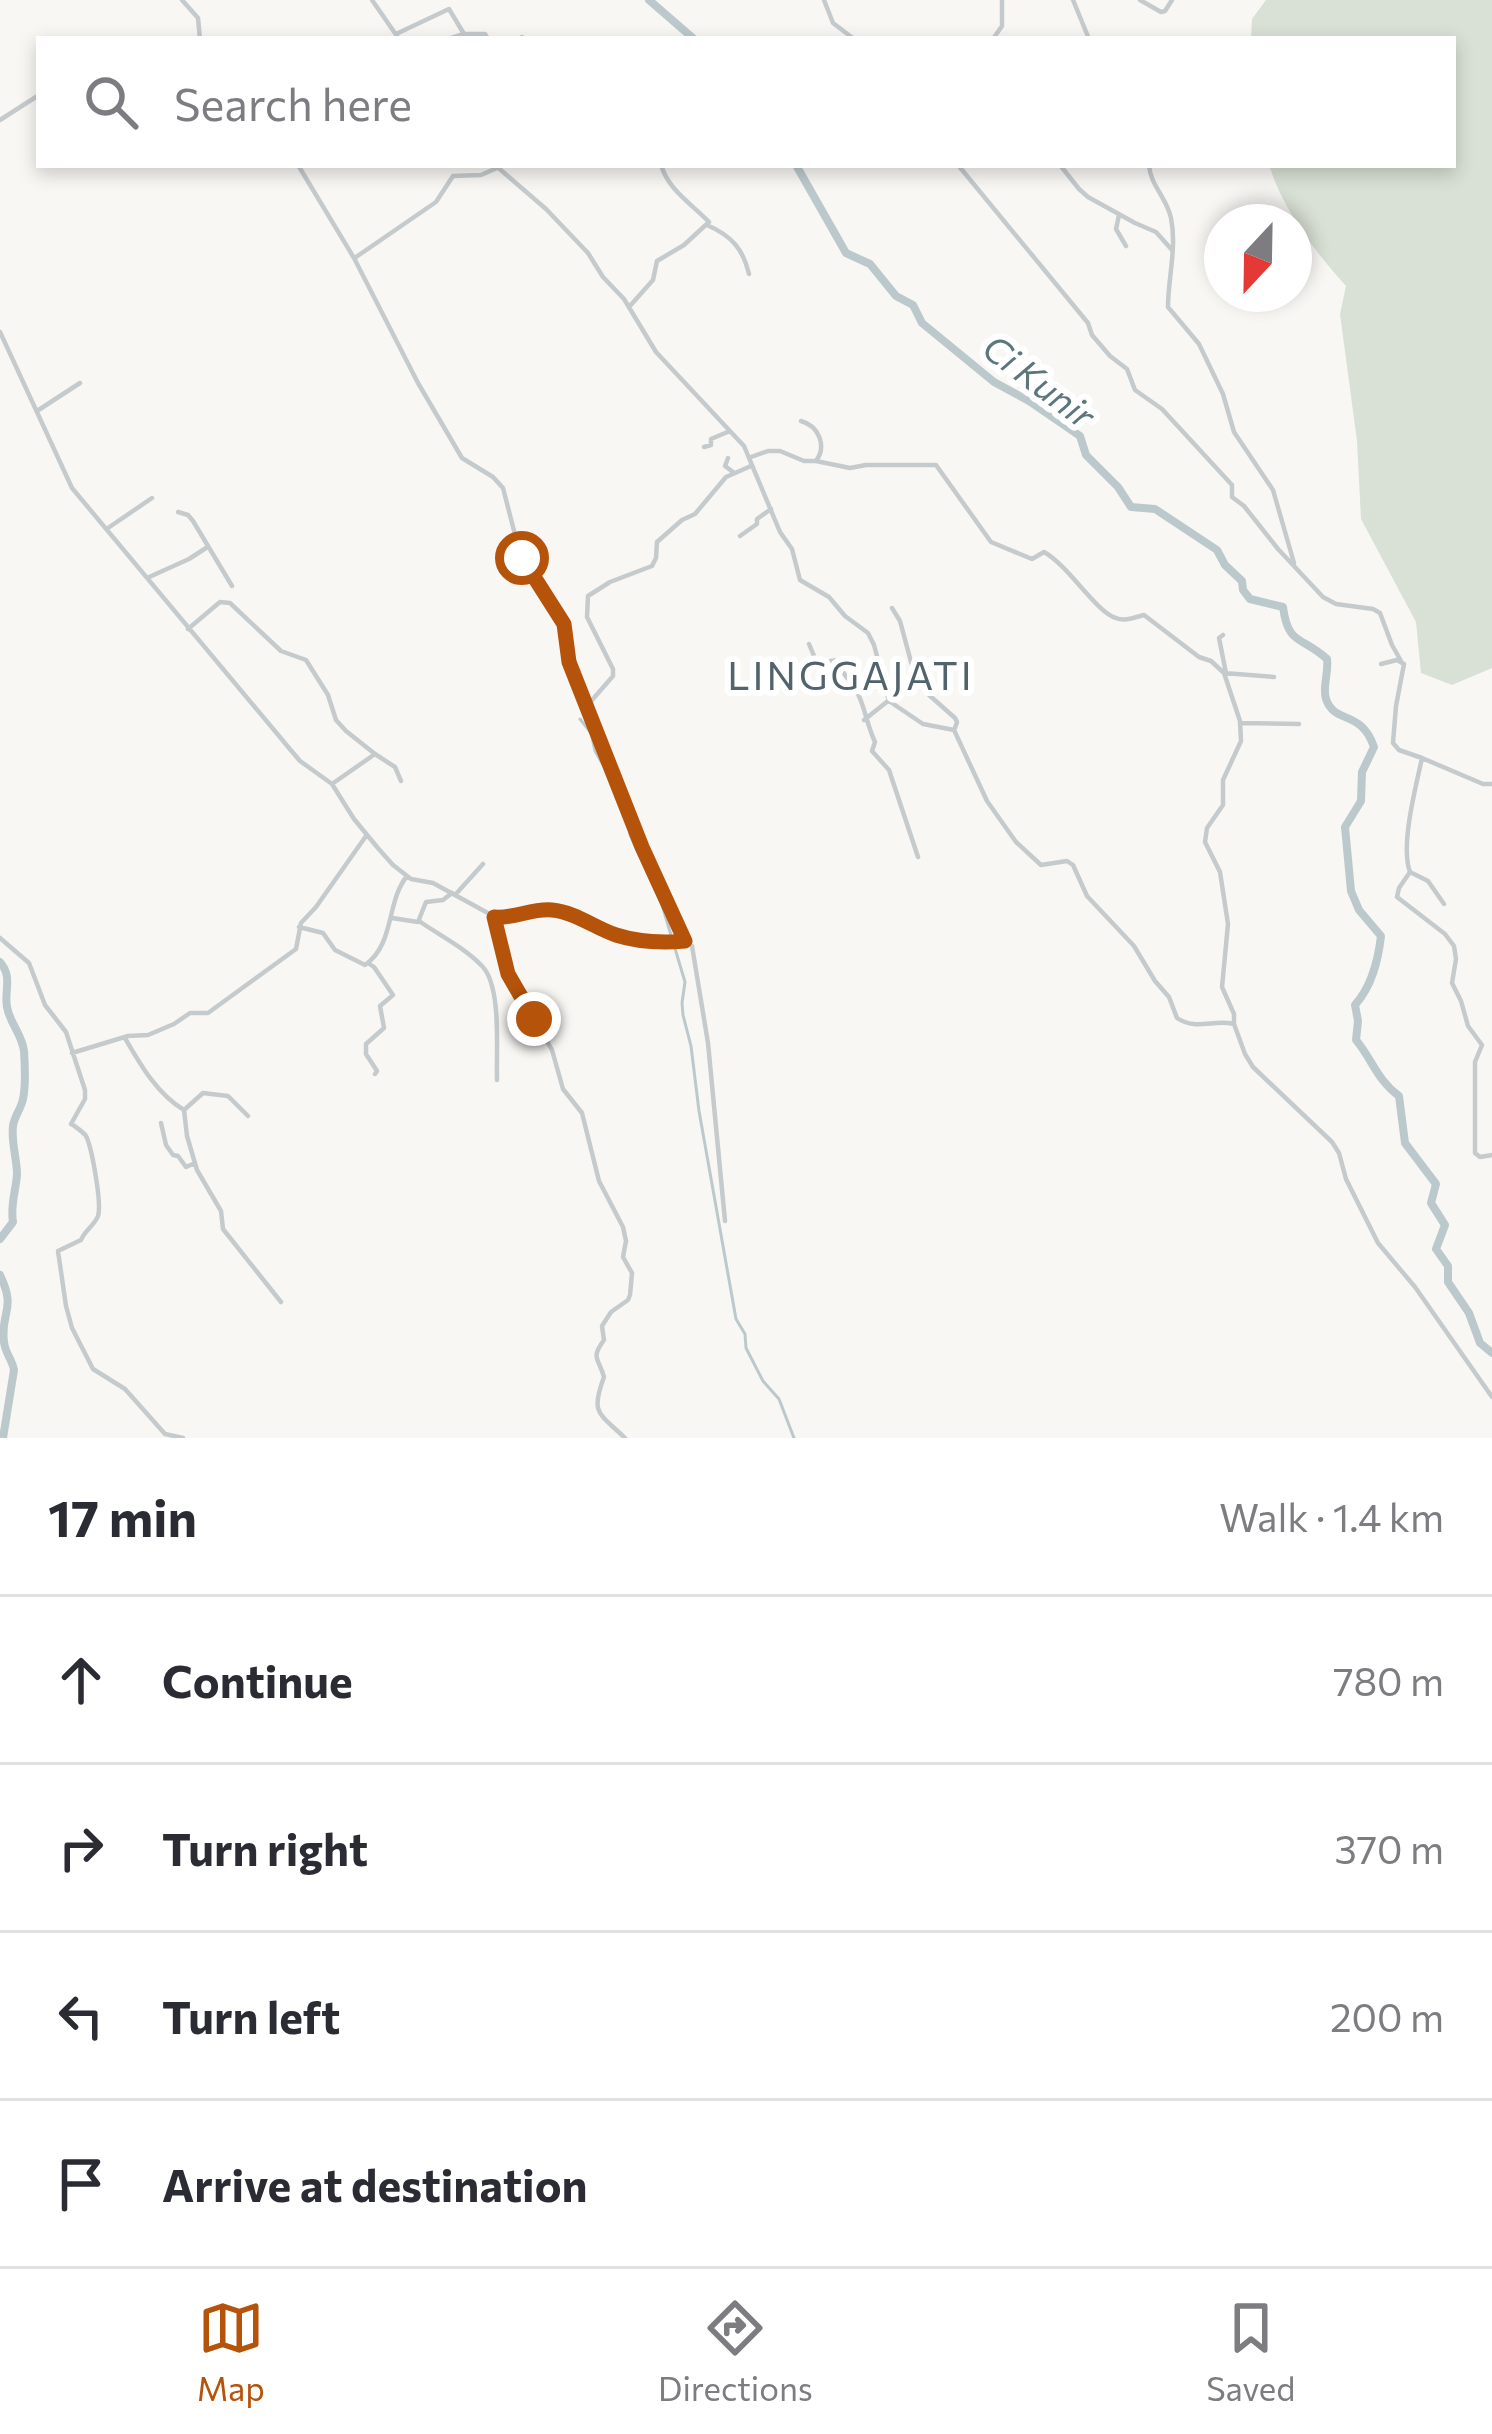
<!DOCTYPE html>
<meta charset="utf-8">
<style>
:root{--surface:#fff;--page:#f7f7f7;--text:#2b2b33;--muted:#7c7c81;--line:#e1e1e2;--accent:#b45309}
body{margin:0;font-family:Commissioner,sans-serif;background:var(--page);color:var(--text)}
.compass{position:absolute;left:1204px;top:204px;width:108px;height:108px;border-radius:50%;background:var(--surface);box-shadow:0 6px 18px #0003;rotate:202deg}
.stop{position:absolute;width:36px;height:36px;margin:-27px;border:9px solid #b45309;border-radius:50%;background:#fff}
.stop.end{background:#b45309;border-color:#fff;box-shadow:0 3px 12px #0008}
.list{margin:0;padding:0;list-style:none}
h2{display:flex;justify-content:space-between;align-items:center;height:156px;margin:0;padding:0 48px;font-size:51px}
h2 small{font-size:39px;font-weight:400;color:var(--muted)}
.list li{display:grid;grid-template-columns:78px 1fr auto;gap:36px;align-items:center;box-sizing:border-box;height:168px;padding:0 48px;border-top:3px solid var(--line)}
.list b{display:block;font-size:45px;white-space:nowrap}
.list em{font-size:39px;font-style:normal;color:var(--muted)}
.icon{flex:none;width:66px;height:66px;fill:none;stroke:currentColor;stroke-width:2;stroke-linecap:round;stroke-linejoin:round}
.map{position:relative;flex:none;width:1492px;height:1438px;overflow:hidden}
.search{position:absolute;background:var(--surface);box-shadow:0 6px 18px #0003;left:36px;right:36px;top:36px;height:132px;display:flex;align-items:center;gap:30px;box-sizing:border-box;padding:0 42px;border-radius:0px;color:var(--muted);font-size:45px}
.sheet{height:828px;background:var(--surface)}
nav{display:flex;justify-content:space-around;align-items:center;box-sizing:border-box;height:168px;border-top:3px solid var(--line);background:var(--surface);font-size:33px;color:var(--muted)}
nav a{display:grid;justify-items:center;gap:6px}
nav .on{color:var(--accent)}
.map>svg:first-child{display:block}
</style>
<div class="map">
<svg width="1492" height="1438" viewBox="0 0 1492 1438">
<rect width="100%" height="100%" fill="#f8f7f4"/>
<!-- green -->
<path fill="#d9e0d5" d="M1266 0H1492V668L1452 685 1421 673 1416 622 1361 519 1357 441 1340 314 1346 286C1314 250 1284 212 1269 165H1453V39H1251L1252 19Z"/>
<g fill="none" stroke-linecap="round" stroke-linejoin="round">
<!-- stream -->
<path stroke="#bcc9cc" stroke-width="3" d="M580 719 591 733 595 751 611 779 628 821 630 835 662 905 685 982 682 1003 683 1015 691 1046 699 1111 736 1319 745 1334 746 1348 763 1381 779 1399 794 1438"/>
<!-- river -->
<path stroke="#bcc9cc" stroke-width="8" d="M649 0 694 39
M796 165 846 253 870 264 896 296 913 305 922 323 994 382 1029 401 1080 436 1086 455 1118 487 1131 507 1155 509 1217 550 1225 565 1242 581 1243 590 1250 599 1283 607C1288 646 1302 636 1327 659 1329 673 1322 687 1326 699 1335 725 1361 709 1374 747L1362 772 1361 801 1345 827 1351 891 1359 910 1381 936C1378 961 1372 986 1355 1005L1358 1021 1356 1040C1372 1059 1377 1080 1399 1096L1405 1143 1436 1184 1431 1203 1445 1225 1436 1249 1448 1266V1282L1469 1313 1480 1343 1492 1353
M0 962C13 977 4 990 7 1007 10 1024 22 1034 24 1051 25 1066 26 1085 23 1099 21 1109 14 1117 13 1126 11 1142 17 1159 17 1174 16 1191 10 1205 13 1222L0 1239
M0 1275C17 1310 0 1312 4 1342 5 1353 12 1359 14 1370L3 1438"/>
<!-- street -->
<path stroke="#c5cacc" stroke-width="4.5" d="M182 0 198 18 200 39
M372 0 399 39
M824 0 833 23 854 39
M1073 0 1089 39
M1140 0 1161 12 1165 11 1172 0
M396 34 449 9 464 34
M522 37V39
M448 39 464 34H485L488 39
M993 39 1002 26V0
M0 120 39 95
M298 165 354 258 418 383 462 458 493 477 503 488 520 554 564 624 569 662 642 847 684 942
M495 165 546 209 588 253 603 277 624 299 656 352 744 446 780 532 792 549 800 580 829 597 845 616 868 633 874 645 889 701 923 724 954 730 987 801 1016 842 1041 865 1067 861 1073 865 1087 896 1134 946 1155 981 1169 997 1177 1018C1196 1031 1214 1019 1234 1024L1245 1054 1253 1067 1332 1142 1339 1153 1346 1179 1378 1243 1415 1287 1492 1397
M958 165 1088 323 1092 335 1110 356 1127 369 1135 390 1162 409 1232 485V497L1244 506 1278 549 1323 597 1336 604 1373 609 1380 613 1392 645 1401 661
M1060 165 1079 189 1088 197 1135 223 1156 232 1172 250
M1149 165C1150 185 1167 198 1171 218 1177 248 1168 278 1168 307L1199 344 1223 394 1234 432 1273 490 1294 563
M1119 215 1116 229 1126 246
M707 225C732 236 743 249 749 274
M356 257 436 202 453 176 481 175 497 168
M629 307 653 280 657 261 684 245 709 222C692 204 669 191 661 165
M0 332 72 488 289 748 300 761 332 784 354 819 377 847 393 865 411 879 433 883 497 918 552 910 621 936 663 942H684L692 946 708 1043 725 1221
M37 411 80 383
M801 421C819 426 827 446 816 461
M704 447 711 445V439L730 431
M751 457 768 451H780L804 461H816L850 468 866 465H936L991 542 1032 559 1044 552C1069 566 1096 612 1116 618 1125 622 1135 617 1144 615L1199 657 1211 661 1224 673 1240 721 1241 741 1223 780V805L1207 828 1205 842 1220 872 1228 924 1222 987 1234 1014V1023
M728 458 725 466 733 472
M178 512 188 515 193 521 232 586
M108 528 152 498
M740 536 757 524V519L771 509
M147 578 189 559 206 548
M892 608 900 621 914 673 923 679 929 695 955 718 957 722 955 728
M188 629 220 602 230 603 281 651 306 660 328 695 336 720 346 731 375 754
M1223 635 1219 638 1226 673
M809 644 817 663 838 660C840 673 852 681 858 694 865 708 867 725 875 742L872 751 889 770 918 857
M1381 664 1397 660 1404 664 1396 706 1393 743 1399 750 1422 758
M1224 673 1274 677
M586 707 613 676V669L587 617 588 596 610 582 652 566 656 558 657 542 682 520 695 514 726 477 751 466
M864 720 888 701
M1241 723 1299 724
M332 784 375 754 395 767 401 781
M1492 784H1483L1422 758C1416 786 1400 846 1410 872L1399 888 1397 897 1445 934 1454 946 1456 959 1452 983 1461 1001 1468 1026 1482 1045 1475 1062V1153L1480 1157 1492 1155
M1410 872 1428 881 1444 904
M455 895 483 864
M494 917 508 973 552 1050 563 1089 582 1113 599 1181 623 1227 626 1241 623 1257 632 1273 630 1295 628 1300 611 1312 602 1326 604 1340C590 1359 599 1358 604 1377 590 1414 599 1413 625 1438
M392 918 418 922 426 902 443 900 452 893
M419 921C439 935 465 948 482 966 502 986 496 1052 497 1080
M299 927 323 933 335 950 365 965C395 944 386 902 407 876
M0 938 29 963 45 1005 66 1032 85 1090V1099L71 1124C74 1125 85 1134 86 1136 92 1148 102 1204 98 1216 94 1226 85 1230 81 1240L58 1251 66 1306 72 1328 93 1369 125 1389 165 1434 183 1438
M368 963 374 967 393 995 380 1006 384 1028 366 1044V1054L377 1071 375 1074
M125 1038C140 1064 157 1094 184 1110L187 1136 197 1170 221 1211 223 1229 281 1302
M72 1053 128 1036 148 1035 174 1024 190 1013H208L296 949 301 923 316 907 366 836
M184 1110 203 1093 228 1096 248 1116
M161 1123 166 1145 173 1155 178 1156 186 1167 195 1163"/>
</g>
<g fill="none" stroke-linecap="round" stroke-linejoin="round">
<!-- route -->
<path stroke="#b45309" stroke-width="15" d="M522 558 564 624 569 662 642 847 685 941C662 943 638 942 616 935 595 928 575 912 552 910 532 908 514 919 494 917L508 974 534 1019"/>
</g>
<g text-anchor="middle" dominant-baseline="central" stroke-width="12" stroke-linejoin="round" paint-order="stroke">
<!-- water labels -->
<g font-size="36" font-style="italic" fill="#5c767c" stroke="#fff">
<text transform="translate(1040 380) rotate(37)">Ci Kunir</text>
</g>
<!-- quarter labels -->
<g font-size="39" letter-spacing="3" fill="#53636b" stroke="#fff">
<text x="851" y="674">LINGGAJATI</text>
</g>
</g>
</svg>
<svg class="compass" viewBox="-18 -18 36 36"><path d="M0-13l5 13h-10z" fill="#e53935"/><path d="M0 13l5-13h-10z" fill="#7c7c81"/></svg>
<div class="stop" style="left:522px;top:558px"></div>
<div class="stop end" style="left:534px;top:1019px"></div>
<div class="search"><svg class="icon" aria-label="search" viewBox="0 0 24 24"><circle cx="10" cy="10" r="6"/><path d="M15 15l6 6"/></svg>Search here</div>
</div>
<section class="sheet">
<h2>17 min<small>Walk · 1.4 km</small></h2>
<ul class="list">
<li><svg class="icon" aria-label="ahead" viewBox="0 0 24 24"><path d="M12 20V5M6 11l6-6 6 6"/></svg><div><b>Continue</b></div><em>780 m</em></li>
<li><svg class="icon" aria-label="right" viewBox="0 0 24 24"><path d="M7 20v-9h11M14 6l5 5-5 5"/></svg><div><b>Turn right</b></div><em>370 m</em></li>
<li><svg class="icon" aria-label="left" viewBox="0 0 24 24"><path d="M17 20v-9H6M10 6l-5 5 5 5"/></svg><div><b>Turn left</b></div><em>200 m</em></li>
<li><svg class="icon" aria-label="arrive" viewBox="0 0 24 24"><path d="M6 21V4h12l-3 4 3 4H6"/></svg><div><b>Arrive at destination</b></div></li>
</ul>
</section>
<nav>
<a class="on"><svg class="icon" aria-label="map" viewBox="0 0 24 24"><path d="M3 6l6-2 6 2 6-2v14l-6 2-6-2-6 2zM9 4v14M15 6v14"/></svg>Map</a>
<a><svg class="icon" aria-label="directions" viewBox="0 0 24 24"><path d="M12 3l9 9-9 9-9-9zM9 14v-3h6M13 9l2 2-2 2"/></svg>Directions</a>
<a><svg class="icon" aria-label="saved" viewBox="0 0 24 24"><path d="M7 4h10v16l-5-4-5 4z"/></svg>Saved</a>
</nav>
